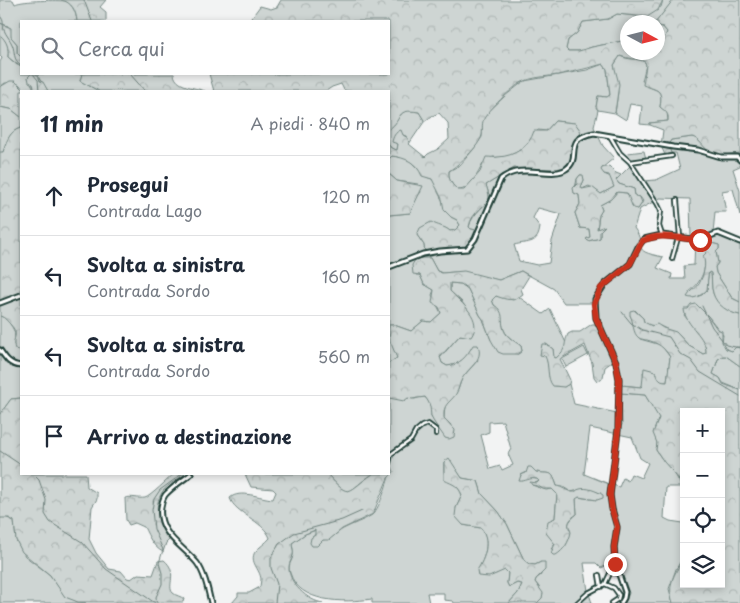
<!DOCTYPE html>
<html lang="it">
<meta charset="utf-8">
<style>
:root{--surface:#fff;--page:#f6f6f7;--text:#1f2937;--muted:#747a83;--line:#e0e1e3}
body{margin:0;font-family:"Playpen Sans",sans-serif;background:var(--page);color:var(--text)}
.controls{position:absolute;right:15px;bottom:15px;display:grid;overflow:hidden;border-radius:0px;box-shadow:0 2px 8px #0003}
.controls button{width:45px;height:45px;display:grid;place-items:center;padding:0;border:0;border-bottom:1px solid var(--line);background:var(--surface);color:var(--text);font:25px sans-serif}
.compass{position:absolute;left:620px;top:15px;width:45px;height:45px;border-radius:50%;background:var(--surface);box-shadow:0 2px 8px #0003;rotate:97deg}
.stop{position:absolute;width:15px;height:15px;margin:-11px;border:4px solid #c8321e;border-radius:50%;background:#fff}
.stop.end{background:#c8321e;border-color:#fff;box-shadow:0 1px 5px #0008}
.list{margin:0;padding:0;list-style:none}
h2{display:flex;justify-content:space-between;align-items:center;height:65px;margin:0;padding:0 20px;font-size:21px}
h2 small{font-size:16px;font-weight:400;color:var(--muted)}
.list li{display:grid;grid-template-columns:32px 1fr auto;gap:15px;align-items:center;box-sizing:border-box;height:80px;padding:0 20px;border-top:1px solid var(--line)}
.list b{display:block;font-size:19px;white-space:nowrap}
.list p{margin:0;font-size:16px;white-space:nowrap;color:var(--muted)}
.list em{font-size:16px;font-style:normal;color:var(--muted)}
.icon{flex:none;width:28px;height:28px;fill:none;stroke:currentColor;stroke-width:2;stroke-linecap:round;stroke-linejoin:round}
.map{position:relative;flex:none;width:740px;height:603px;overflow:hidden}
.search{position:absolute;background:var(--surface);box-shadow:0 2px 8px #0003;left:20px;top:20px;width:370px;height:55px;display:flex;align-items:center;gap:12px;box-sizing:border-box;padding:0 18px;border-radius:0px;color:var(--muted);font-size:19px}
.panel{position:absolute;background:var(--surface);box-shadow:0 2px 8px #0003;left:20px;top:90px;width:370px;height:385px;border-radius:0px}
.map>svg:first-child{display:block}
</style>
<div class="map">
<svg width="740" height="603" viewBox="0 0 740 603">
<defs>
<pattern id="forest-crowns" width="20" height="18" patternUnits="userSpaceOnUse" patternTransform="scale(1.25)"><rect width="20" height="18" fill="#ced5d3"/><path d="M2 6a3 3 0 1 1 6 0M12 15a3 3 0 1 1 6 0" fill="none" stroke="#b0b8b6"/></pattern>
</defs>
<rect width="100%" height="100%" fill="#f2f3f3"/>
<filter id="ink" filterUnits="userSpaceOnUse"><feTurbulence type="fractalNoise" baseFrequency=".02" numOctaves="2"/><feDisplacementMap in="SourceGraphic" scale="10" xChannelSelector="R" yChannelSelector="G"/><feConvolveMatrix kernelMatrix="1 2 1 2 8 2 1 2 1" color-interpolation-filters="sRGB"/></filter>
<g filter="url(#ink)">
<!-- green -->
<path fill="#ced5d3" stroke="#768984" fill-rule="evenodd" d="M0 0H13L15 4C23 0 58 0 66 1 73 5 76 13 77 21H21V57L17 53V44L11 37 8 26 0 23Z
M663 0H674L656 22H628L627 40 592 47 579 51H568L566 49 568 40 577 33 583 22 608 19 617 14 637 16 661 7Z
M658 26 663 27 667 32 665 37 658 45Z
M0 35C8 41 9 48 8 57L17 65H21V74H31L28 77 35 91H25L19 84 5 83 0 87V62L2 58 0 56Z
M620 56C628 60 636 58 645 62L646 65 642 81C653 94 664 84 660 107L667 112 668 121 650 123V125L640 124 642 106 630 104 626 120 615 113 618 92 614 65Z
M603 64 607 69 610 95 607 97 598 96 596 107 598 110 594 127 603 146 614 158 602 168 604 174 611 177 614 187 601 194 589 186 582 189 581 187 584 180 582 175H580L577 179 574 193 579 195 580 204 575 213 580 228 589 229 590 237 586 239 588 241 600 238V231L604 227 597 229 599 215 602 210 600 205 611 199 617 192 627 193 632 202V207L638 209 643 201 640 197 635 196 634 189 619 184 616 180 630 166 655 201 640 209 634 228C649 248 628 250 663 257L657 268 672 274 671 279H685L684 266 694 265 695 238H691L690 199 660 198 656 201 644 181 656 180 680 169 676 153H671L668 145 671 140 692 137C699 139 703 146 708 150 716 157 731 155 740 153V166L733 169 740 191V215L733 189 722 191 726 212H715L713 233 740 244V302L732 298 716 273 715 267 718 263 716 251 719 249V245L711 243 705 244C707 263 705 280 689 292L692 298 702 295 707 290V283L709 271 711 273C712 279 711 287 713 293 717 304 729 313 740 315V347L732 351 726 349 722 342 723 335 708 316 696 304 684 315C692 325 707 341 706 353L703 354 689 346 679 335 660 326 648 325 644 322 643 318 635 310 630 315C634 323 635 330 640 339L661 345 670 357 667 382H661L657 379V373L643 372 644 382 641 387 621 385 619 366 601 320 595 316 594 303H564L554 289 521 271 499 280 455 272 442 273 437 271 430 258H419L416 275H420L424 284 434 290 432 295 441 313 431 322 423 321 411 331 394 325H389V328V215L410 213 415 199 421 192 418 184 397 181 389 174V159L392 156 407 158 426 177 432 179 437 186 438 192 451 217 457 220 460 225 455 231H450C439 222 428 230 417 235L424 245 425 252 448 247 459 249 476 230 471 229 469 227C472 212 489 205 489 197 489 193 487 188 486 185L514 168 556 169 570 163 580 130 574 123 555 121 546 131 538 130C526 146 514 160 493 157 490 159 485 161 483 164 477 174 471 190 458 190 452 185 448 180 449 171L460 165 473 150 482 137V120L486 114 505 96 524 81 587 70ZM538 208 561 214 552 241 549 263 537 265 519 261 514 245C529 241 538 245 540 227L533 218Z
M36 74H82L80 81 99 91H48Z
M0 107 11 109 21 117V128C9 131 7 142 3 152L0 153Z
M407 110 419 112 424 120V122L409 144 406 136 403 135 395 143 398 144 397 150 391 148 389 145V129C397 124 398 114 407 110Z
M644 151 646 159 630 162 628 153Z
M450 283 461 284 468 289 480 315 483 319 491 340 512 353 518 354 522 351 521 346C515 341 508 338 504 330 500 320 504 312 494 305L492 300 496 296 513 300 519 297 543 314 550 309 567 345 562 353 556 358 553 357V349L546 344C545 356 549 365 549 377L564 387 569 384 574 404 617 413 616 433 622 425 621 393 645 395 659 417 654 431 657 443 656 450C663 463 677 472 681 487H666L664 518 670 521 683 523 684 526 682 559 676 569 669 589 673 603H625L629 593 618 562 617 548 620 529 613 506V485L619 487 623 478 628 481 631 474 641 478 648 463 640 458 632 437 590 428 584 474 609 484 608 498 610 510 615 524 612 550 613 563 601 568 596 563H584L588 591 592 603H537L542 598 539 587 535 582 536 579 541 575V562L535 565 529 564 524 560 507 524 498 511 482 494 478 481 462 478 452 464 444 462C442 488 454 476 462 495L456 508 463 525 481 528C490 538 486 554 480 566L496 574 501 570H505L508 573 507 583 509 587 517 583 522 584 518 593 509 603H454L453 601 444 600V593H427L429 603H372V599C343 603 299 603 290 573 287 565 292 562 293 555 294 551 292 546 292 543L305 534 316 530 315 535 311 538 317 546 323 540C334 538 335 534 343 529 352 524 363 521 372 515 381 507 388 479 392 467L389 466V398L400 399 408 398 415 399 420 397H425L431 405V417L441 432 451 425 444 418 445 405 458 390 462 378 478 360 472 348C467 358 458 365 447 366L442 363 440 358 460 335 466 336 470 313 462 302 450 291ZM503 421 511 449 508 454 513 465 502 470 500 466 490 469 481 435 489 432V422ZM533 469 536 472C552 475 551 469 557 486L563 487 571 492 583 489 601 493 597 500 578 497 576 499 577 514C562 527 572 524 570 535 569 539 567 543 565 547L551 549 555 544 546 530 555 518 557 494 552 489 546 490 532 485 539 481 537 479 528 478 522 481 521 475Z
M0 316C6 318 6 320 10 324 16 332 15 335 14 345L21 351V363L13 362 2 354 6 364 21 369V398L11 399 0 414Z
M389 334 397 358 389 363Z
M584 347 588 355 566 367 562 359Z
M723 356H726L740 366V390L723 383 720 378 713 374 718 359Z
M321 474H373C346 490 353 503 327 474Z
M5 517 14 521 16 540 25 556 50 575 65 596 78 602 86 603H0V518Z"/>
<!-- forest -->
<path fill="url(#forest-crowns)" stroke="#768984" d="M61 0H106L100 7 106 12V21H77C76 11 72 2 61 0Z
M281 0H663L658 10 647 17 617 14 608 19 583 22 577 33 568 40 566 49 568 51H579L592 47 627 40 628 52H658V45L665 37 667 32 663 27 658 26V22H656L673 0H740V153L723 155 710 153 696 138 692 137 671 140 668 145 671 153 665 155 661 146 663 130 650 125V123L668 121C669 113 666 112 660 107 663 88 658 91 643 85L646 65 645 62C636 58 629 59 620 56L614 65 619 84 615 113 598 110 596 107 598 96 607 97 610 95 607 69 603 64C589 68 576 71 562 74 550 77 537 76 525 81 515 84 491 108 485 117 481 123 483 128 482 135 479 147 459 164 449 171 448 180 452 185 458 190H464L480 172 486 157C490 157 495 158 498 157 515 156 529 147 534 131H546L555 121 575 123 580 130 581 136 575 144V155L570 163 564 167 556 169 514 168 486 185C487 188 489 194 489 197 489 205 471 211 469 227L471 229 477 230 470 245 459 249 448 247 425 252 424 245 417 235 420 228 431 222C438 226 444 226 450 231L455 230 460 225 457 220 451 217 444 210 442 199 432 179 422 176C416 162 406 158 392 156L389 159V145L391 148 397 150 398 144 392 142C393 137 395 132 401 130L403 135 408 138 409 144 425 157 428 154 438 149 449 139 448 123 439 113 432 116 424 122V120L419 112C394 108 404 119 389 129V91H348L344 90 341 84 332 87 326 91H214L209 74H389V21H249L260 6 271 9 277 7Z
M0 23 11 28V37L17 44V53L21 57V65H18L8 57C9 48 7 41 0 35Z
M31 74 38 75 40 81 43 82 48 91H35L33 84 29 82 28 77Z
M82 74H174C176 87 194 87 205 91H99L80 81Z
M10 81H15L25 91H21V117L11 109 0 107V87Z
M21 128V351L15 349C11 336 21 336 10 324 6 320 6 318 0 316V152H3C7 141 9 131 21 128Z
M609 166 616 173 621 175 616 180 619 184 634 189 635 196 640 197 642 203 638 209 633 208 627 193 617 192 611 199 600 205 602 210 599 215 597 229 605 226 600 231V238L588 241 586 239 590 237 589 229 580 228 575 213 580 204 579 195 574 193 573 188 577 184V179L580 175H583L584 180 581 187 582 189 592 187 601 194 614 187 609 175 604 174 601 170 602 168Z
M389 174 397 181 423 186 410 213 389 215Z
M711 243 719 245V249L716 252 718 263 715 267 716 273 732 298 740 302V315C729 313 716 305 713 293 711 287 712 279 711 273L709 272C707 278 708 284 707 290 701 295 695 300 687 297 690 291 696 289 699 284 703 276 707 265 703 256L706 253 705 244Z
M419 258H430L437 271 442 273 464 271 499 280 521 271 529 276 521 289 523 294C513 302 507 300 496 296L492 300 494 305C506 313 500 319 504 330 507 338 515 341 521 346L522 351 518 354H503L498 352 491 340 483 319 480 315 468 289 461 284 450 283V291C461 303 484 319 471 337L460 335 440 357 442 363 447 366C460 365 467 356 473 345H478C484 361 469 366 462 379 459 384 459 389 456 394 449 404 443 403 444 418L455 430 454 437 449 439 445 438C442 433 432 421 431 416 430 408 431 404 425 397L412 399 408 398 404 401 389 398V363L397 358 390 341 389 325H394L411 331 423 321 431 322 441 313 439 307 432 303 434 290 424 284 420 275 413 274 412 265 415 260Z
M696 304 708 316 717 329 722 331V342L726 349 732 351 736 347H740V366L726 356H723L718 359 713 374 720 378 723 384 740 390V603H673C665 579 680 572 684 551V584H721V412H684V495L679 479 664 462 656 450 657 443 653 433 659 418 645 395 621 393V385L641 387 642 386 644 368 655 371C659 377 657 382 667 382L670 357C664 347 658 343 647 340 645 340 641 339 639 338 632 333 634 322 630 315V311L634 310 643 318 644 322 652 326 657 324 663 328 676 332 689 346 703 354 706 353C707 336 685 326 684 309H688L691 305Z
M592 324H596L612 362 605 367 603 377 601 380 597 381 594 377 592 363 585 345 560 359 570 380 569 384 564 387 553 386C546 378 550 366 545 356L540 355 542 344H546L553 349 554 357 556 358C568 348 563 345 568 334L572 332H580Z
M21 398V474H86L87 487 97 493V499L92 507 89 539 96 553 109 569 121 571 127 578 131 579 138 574 153 575 158 561 164 560C179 572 166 586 173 593 176 596 181 596 184 599L183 602H78L65 597 50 575 22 552 16 540 14 521 9 518H0V414L11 399Z
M449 458 462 478 478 481 482 494 498 511 507 524 524 560 529 564 535 565 541 562H545V570L536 579 535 582 543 593 542 598 537 603H509L518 593 522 584 517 583 509 587 507 583 508 573 505 570 489 577 478 576 477 570C485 559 491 540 481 528L463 525 455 516 456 508 462 495C458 485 454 485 444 480V462Z
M389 466 392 467 394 472 388 478 373 514 342 529 329 540H323L317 546H312L310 543 311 538 315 535V530L305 534 292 543C292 547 294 552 293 555 292 560 289 562 289 567 288 583 308 601 323 603H232L238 596V593H249L260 587C260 586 261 580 261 579 260 569 249 562 255 552 259 547 266 543 270 538 264 521 234 513 230 498 240 489 260 498 273 499L276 492 273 489 251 487 245 474H327C351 501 347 491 373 474H389Z
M528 467H531L536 472C552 475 551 469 557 486 562 487 567 491 572 492 579 492 573 491 580 489 587 487 597 491 603 495V498L597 500 579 497 576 499 577 514C569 519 566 524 571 532 569 542 564 550 556 555H553L551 553 555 544 546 533 548 521 555 518 557 494 552 489H543L538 486 532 485 530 482 537 483 539 481 537 479C530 477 525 482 519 481L521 475 526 473Z
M174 474H185C179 479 168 484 163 491 151 508 160 525 171 538L166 543 163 552C153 547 149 537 144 527L135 523 129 525 126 520 125 498C132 496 138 499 145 498 150 497 169 478 174 474Z"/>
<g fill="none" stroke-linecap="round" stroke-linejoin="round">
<!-- stream -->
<path stroke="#6d807b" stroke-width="1" d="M84 0 92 21
M0 16C5 21 2 24 4 30 6 35 10 39 12 44 16 53 12 59 21 65
M33 74 38 80 39 91
M130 74 145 91
M702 306 712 327 726 345 740 348
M622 312 631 323 642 330 669 337 680 354 691 360 700 372 740 396
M0 451 21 465
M33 474 39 480 46 500 45 514 50 522 82 542 106 569 155 603
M157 603 156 597 162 584V573L159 563 163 550 154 529 152 510 154 499 160 490 182 474
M275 603 277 584 271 568V558L279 544 294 533 342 520 362 511"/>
<defs>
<path id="minor" d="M610 136 620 153 630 162 657 203 661 211 659 226 662 235
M630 162 672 156
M677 200 680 237
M672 259 678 238
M389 463 391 454 411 440 416 431 422 426 428 424 436 430V434
M599 575 601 587
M605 584 614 588 619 595 618 599 612 603
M577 603 588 593 605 584 615 563"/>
<path id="tertiary" d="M389 267 423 254 440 251 467 249 475 239 501 179C521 162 552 179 566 169 583 158 561 139 594 133L673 147 698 150 721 157H737L740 160
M0 303 21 295
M0 350C6 359 10 365 21 366
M191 474C183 480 174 486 167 493 163 496 162 502 161 507 157 533 182 545 197 563 205 574 208 590 211 603
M621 603 624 598 625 592 615 563 614 547 617 527 612 509 610 495 618 430 619 379 616 362 596 318 595 299 605 284 630 264 639 245 644 239 662 235 700 240 718 233 740 242"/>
</defs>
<!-- minor casing -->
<use href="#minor" stroke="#1f3d34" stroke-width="6"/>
<!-- tertiary casing -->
<use href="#tertiary" stroke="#1f3d34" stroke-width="7"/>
<!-- minor -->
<use href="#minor" stroke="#fff" stroke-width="2.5"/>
<!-- tertiary -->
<use href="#tertiary" stroke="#fff" stroke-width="3"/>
</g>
</g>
<g fill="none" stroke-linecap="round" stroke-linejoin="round" filter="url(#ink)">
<!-- route -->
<path stroke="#c8321e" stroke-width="6" d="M615 564 614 547 617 527 612 510 610 495 618 430 619 379 616 362 596 318 594 304 601 288 630 264 642 241C661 232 680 239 700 240"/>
</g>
</svg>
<div class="controls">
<button>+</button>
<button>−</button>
<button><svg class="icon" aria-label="locate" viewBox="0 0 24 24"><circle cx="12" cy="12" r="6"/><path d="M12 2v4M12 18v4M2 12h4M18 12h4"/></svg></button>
<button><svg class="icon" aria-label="layers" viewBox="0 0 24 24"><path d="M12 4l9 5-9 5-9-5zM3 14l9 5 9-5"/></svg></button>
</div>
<svg class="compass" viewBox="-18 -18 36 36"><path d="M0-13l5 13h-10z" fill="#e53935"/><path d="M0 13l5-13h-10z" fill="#747a83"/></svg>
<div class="stop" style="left:700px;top:240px"></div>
<div class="stop end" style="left:615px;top:564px"></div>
<div class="search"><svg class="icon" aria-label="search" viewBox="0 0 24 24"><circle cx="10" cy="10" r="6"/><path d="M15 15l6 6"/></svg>Cerca qui</div>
<section class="panel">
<h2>11 min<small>A piedi · 840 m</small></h2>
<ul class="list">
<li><svg class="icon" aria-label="ahead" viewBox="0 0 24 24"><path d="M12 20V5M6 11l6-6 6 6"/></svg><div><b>Prosegui</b><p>Contrada Lago</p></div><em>120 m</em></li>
<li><svg class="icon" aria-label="left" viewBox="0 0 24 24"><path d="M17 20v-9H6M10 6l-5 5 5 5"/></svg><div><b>Svolta a sinistra</b><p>Contrada Sordo</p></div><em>160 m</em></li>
<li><svg class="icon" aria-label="left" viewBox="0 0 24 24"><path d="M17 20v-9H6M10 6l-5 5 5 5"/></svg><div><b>Svolta a sinistra</b><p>Contrada Sordo</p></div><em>560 m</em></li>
<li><svg class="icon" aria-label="arrive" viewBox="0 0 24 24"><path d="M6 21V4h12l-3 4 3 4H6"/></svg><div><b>Arrivo a destinazione</b></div></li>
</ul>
</section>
</div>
